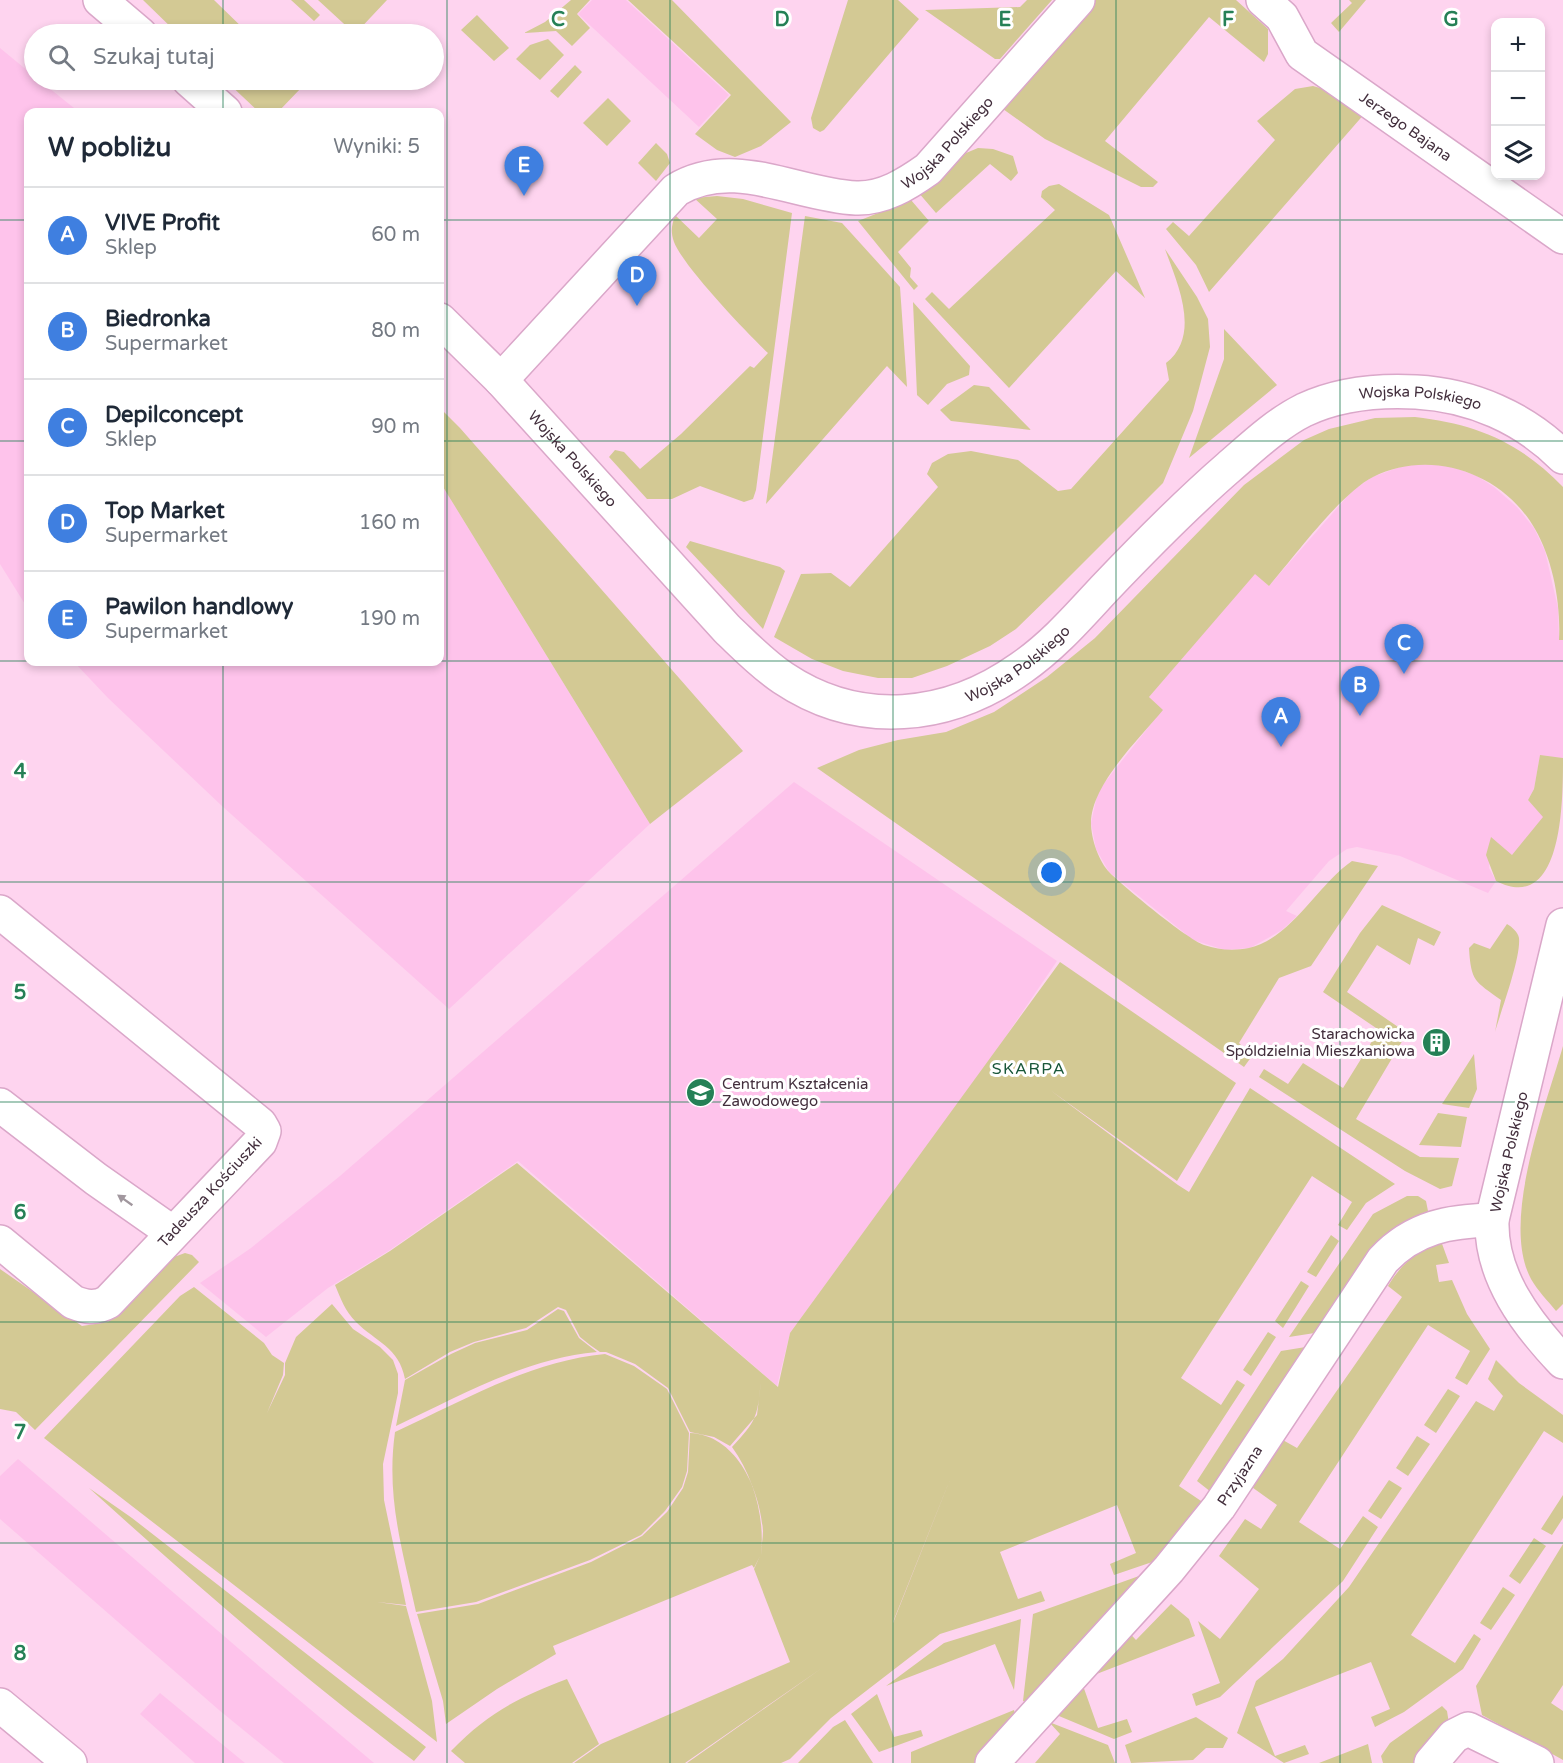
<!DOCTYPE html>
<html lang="pl">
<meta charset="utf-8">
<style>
:root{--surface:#fff;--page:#f6f6f7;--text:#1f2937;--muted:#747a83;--line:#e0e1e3;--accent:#258056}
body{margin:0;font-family:"Varela Round",sans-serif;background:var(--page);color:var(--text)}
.controls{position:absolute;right:18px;top:18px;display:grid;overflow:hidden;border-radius:12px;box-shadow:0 3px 9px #0003}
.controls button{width:54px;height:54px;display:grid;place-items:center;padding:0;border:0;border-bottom:2px solid var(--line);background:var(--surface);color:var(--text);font:30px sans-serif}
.you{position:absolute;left:1052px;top:873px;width:21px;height:21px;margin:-15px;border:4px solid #fff;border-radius:50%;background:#1a73e8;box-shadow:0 0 0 9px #1a73e833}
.badge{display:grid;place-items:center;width:39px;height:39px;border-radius:50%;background:var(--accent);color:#fff;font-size:20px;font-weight:700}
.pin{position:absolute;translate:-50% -50px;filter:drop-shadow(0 2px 3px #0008)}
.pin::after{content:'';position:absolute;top:32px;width:21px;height:18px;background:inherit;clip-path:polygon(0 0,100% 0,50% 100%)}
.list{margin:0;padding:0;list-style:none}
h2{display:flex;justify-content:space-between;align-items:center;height:78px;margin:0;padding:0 24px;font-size:26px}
h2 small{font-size:20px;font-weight:400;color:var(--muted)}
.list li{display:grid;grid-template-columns:39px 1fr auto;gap:18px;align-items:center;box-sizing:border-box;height:96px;padding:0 24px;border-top:2px solid var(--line)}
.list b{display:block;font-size:22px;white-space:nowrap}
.list p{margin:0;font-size:20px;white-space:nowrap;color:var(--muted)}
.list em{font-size:20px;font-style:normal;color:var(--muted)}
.icon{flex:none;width:33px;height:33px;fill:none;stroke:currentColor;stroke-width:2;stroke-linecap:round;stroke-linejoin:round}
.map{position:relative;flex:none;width:1563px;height:1763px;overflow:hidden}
.search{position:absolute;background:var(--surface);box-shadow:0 3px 9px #0003;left:24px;top:24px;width:420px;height:66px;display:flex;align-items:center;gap:15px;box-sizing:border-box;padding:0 21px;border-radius:33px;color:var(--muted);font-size:22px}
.panel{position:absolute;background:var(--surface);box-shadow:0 3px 9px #0003;left:24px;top:108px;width:420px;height:558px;border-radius:12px}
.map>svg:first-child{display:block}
</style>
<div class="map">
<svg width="1563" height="1763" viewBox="0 0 1563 1763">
<rect width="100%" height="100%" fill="#fed4ef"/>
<!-- built -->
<path fill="#fec3eb" d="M592 0H626L729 95 699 127 578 14Z
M0 48 34 76V80H39L79 112H28V609L0 564Z
M1427 463 1450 466 1477 476 1494 487 1517 507 1534 528 1545 551 1558 608 1559 639 1563 640V758L1540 756 1534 789 1528 800 1544 817 1512 856 1491 838 1489 868 1496 881 1488 893 1400 856 1357 847 1347 849 1329 861 1286 911 1297 916 1282 930 1250 948 1225 950 1193 940 1109 872 1096 849 1091 823 1098 791 1162 710 1149 697 1255 573 1269 586 1352 491 1372 477 1403 466Z
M440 482 650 824 449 1009 222 806 108 698 74 662H440Z
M794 782 1057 961 996 1051 790 1333 777 1386 518 1161 390 1250 328 1288 266 1337 200 1283 251 1248 340 1176Z
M18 1459 260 1667 374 1763H284L219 1710 0 1519V1476Z
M160 1693 245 1763H195L140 1714Z"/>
<!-- green -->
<path fill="#d3c994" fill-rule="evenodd" d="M143 0H214L249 34H178Z
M291 0H304L320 15 314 21Z
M318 0H387L355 34Z
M571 0H590L577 14 590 28 572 46 556 31 524 33 545 22Z
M628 0H672L791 122 761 146 735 157 717 150 695 134 731 95Z
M848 0H898L919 19 824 130 820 132 813 128 811 118Z
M1027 0H1052L1000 59H995L925 10 1020 7Z
M1092 0H1236L1268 29V54L1264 62 1209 17 1105 141 1158 182 1153 187H1141L1045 139 1003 109Z
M1349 0H1366L1339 32 1331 23 1352 3Z
M477 15 509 48 494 61 461 30Z
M548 39 564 55 540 80 516 59 530 45Z
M575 65 582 72 558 98 550 91Z
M225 80H295L302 87 278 112H259Z
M1313 86 1327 90 1366 112 1209 292 1196 265 1166 229 1173 222 1189 236 1275 140 1257 121 1295 89Z
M608 98 631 121 607 146 583 123Z
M656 143 667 154 670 163 656 181 638 163Z
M978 148 993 149 1013 156 1018 173 1011 181 990 164 936 213 918 192 966 153Z
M1059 184 1109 215 1145 298 1116 271 1009 388 925 299 932 292 949 309 1055 210 1041 197 1042 191 1049 186Z
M717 196 743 199 792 213 756 490 753 499 744 502 700 486 672 499H647L609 457 615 450 624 452 640 469 681 434 750 366 754 368 768 353C747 333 683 266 674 242 670 231 672 225 675 215L699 238 717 219 694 198Z
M911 200 929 221 898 252 911 268 910 277 918 286 914 290 858 221Z
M805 216 842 223 900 287 907 387 887 366 766 504Z
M1165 249 1197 297 1208 319 1210 347 1193 411 1163 483 1055 591 1016 629 990 646 947 666 912 678H878L843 671 812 659 774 637 801 574 831 573 850 587 938 487 927 474 932 463 948 454 971 451 1018 460 1058 491 1071 489 1169 380 1166 363C1202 335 1177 283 1165 249Z
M913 302 970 366 969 375 947 384 928 405 917 395Z
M1224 329 1277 385 1189 458 1224 359Z
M974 385 989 387 1031 430 951 421 940 410Z
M440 408 460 428 743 751 650 824 440 482Z
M1415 417C1476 424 1520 442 1563 487V640H1559C1561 604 1553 560 1535 529 1503 473 1431 448 1373 477 1341 493 1294 557 1269 586L1255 574 1149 697 1163 710C1139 739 1091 785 1091 823 1091 839 1099 862 1110 873 1124 887 1187 939 1204 945 1219 950 1233 951 1249 948 1292 938 1317 885 1352 861L1378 866 1311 966 1279 978 1239 1043 1252 1056 1244 1067 817 768 859 750 898 740 946 732 994 712 1047 677 1095 638 1244 485 1304 440 1329 429 1375 418Z
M690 541 780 567 785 571 763 629 686 547Z
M1540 755 1563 758C1563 802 1563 915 1496 881L1486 855 1491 837 1512 855 1543 817 1528 800 1534 789Z
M1382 905 1441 932 1434 946 1418 938 1410 965 1377 945 1347 992 1407 1033 1356 1119 1420 1157 1459 1158 1452 1186 1440 1189 1405 1171 1259 1077 1264 1069 1288 1084 1303 1063 1343 1088 1379 1030 1323 992 1360 933Z
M1507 924C1512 927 1518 932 1519 938 1521 958 1501 1011 1495 1032L1501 1000C1475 981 1471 982 1469 948L1474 943 1490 949Z
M1060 962 1236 1083 1177 1181 1050 1090 1178 1185 1189 1192 1250 1088 1395 1184 1366 1203 1347 1230 1338 1225 1352 1202 1312 1176 1181 1378 1221 1405 1237 1380 1245 1385 1179 1486 1204 1503 1164 1558 1114 1575 1110 1564 1136 1553 1117 1505 1000 1552 1018 1599 1041 1591 1045 1601 940 1634 831 1718 790 1759 781 1763H687L822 1668 685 1763H574L601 1744 790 1662 754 1569 760 1556 754 1568 752 1565 553 1646 556 1654 497 1689 446 1724 443 1701 417 1614 478 1604 591 1562 642 1536 667 1512 683 1488 688 1472 690 1433C737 1435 760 1490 763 1531 763 1539 761 1547 761 1555 765 1517 754 1478 732 1447 757 1420 757 1418 761 1381L757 1415 730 1446 714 1437 690 1432 668 1388 635 1364 606 1352H600L590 1345 580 1337 566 1310 558 1307 526 1328 474 1342 450 1352 405 1379C399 1347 376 1342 356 1322 345 1311 341 1299 335 1285L390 1251 517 1163 778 1387 790 1333ZM951 1477 893 1623V1622Z
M1563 1046V1304L1556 1311C1548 1301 1537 1290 1531 1279 1500 1221 1546 1106 1563 1046Z
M1474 1054 1477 1089 1469 1108 1442 1104Z
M1438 1113 1467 1117 1461 1147 1419 1145Z
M1407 1196H1418L1426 1201 1429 1216 1372 1251 1321 1323V1332L1289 1337 1373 1214Z
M1331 1235 1339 1241 1316 1277 1307 1272Z
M1441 1241 1449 1263 1436 1265 1439 1282 1452 1280 1467 1314 1490 1349 1467 1385 1455 1378 1470 1351 1428 1325 1299 1522 1340 1549 1363 1516 1378 1527 1343 1581 1220 1697 1196 1706 1192 1694 1220 1683 1198 1621 1220 1639 1259 1589 1219 1556 1245 1519 1261 1529 1277 1505 1249 1485 1281 1439 1297 1448 1402 1297 1388 1286C1401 1264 1418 1250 1441 1241Z
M185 1253 192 1255 199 1262 35 1430 16 1412 0 1409V1269L82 1326 108 1322 174 1257Z
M1301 1281 1309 1286 1283 1328 1275 1321Z
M194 1287 264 1343 272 1355 284 1363 283 1375 267 1413 285 1375V1363L296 1337 332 1304 353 1329 380 1347 393 1360 398 1374V1393L383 1464 384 1500 406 1605 377 1602 406 1606 432 1701 437 1742 44 1438 180 1296Z
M558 1309 564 1311 579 1338 597 1352C526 1358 460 1396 396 1426L405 1380 451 1354 475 1343 527 1330Z
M1268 1332 1276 1337 1251 1376 1243 1370Z
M1312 1346 1211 1492 1197 1481 1281 1351Z
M605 1354 634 1366 667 1389 689 1433 687 1471 682 1487 665 1511 641 1535 590 1560 476 1602 416 1612C402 1548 386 1497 395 1432 463 1401 530 1361 605 1354Z
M1496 1360 1519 1383 1563 1415V1443L1544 1431 1411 1635 1455 1663 1474 1634 1481 1639 1463 1669 1404 1712 1375 1727 1371 1717 1390 1709 1371 1662 1255 1707 1275 1756 1305 1745 1309 1754 1284 1763 1237 1733 1256 1681 1283 1659 1349 1587 1476 1401 1494 1411 1503 1396 1488 1379Z
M1448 1389 1460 1396 1436 1433 1424 1425Z
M1417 1436 1430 1444 1408 1476 1396 1468Z
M1389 1480 1402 1488 1381 1519 1368 1511Z
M89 1488 132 1518 426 1747 414 1761C301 1677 194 1583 89 1488Z
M1563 1495V1518L1552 1535 1541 1529Z
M1534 1538 1546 1546 1520 1584 1509 1576Z
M1563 1544V1685L1551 1703 1563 1711V1760L1482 1715 1476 1686Z
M1139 1576 1143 1582 1034 1706 1023 1701 1033 1614Z
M1503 1587 1515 1595 1491 1630 1480 1623Z
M1171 1604 1189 1619 1195 1636 1081 1680 1098 1728 1127 1719 1132 1732 1114 1739 1047 1711 1121 1624 1136 1640Z
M1021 1619 1014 1690 995 1644 886 1686 944 1643Z
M567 1679 599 1744 572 1763H465L451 1751C488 1713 517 1698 567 1679Z
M877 1694 894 1737 921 1730 923 1736 879 1752 851 1714Z
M1442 1706 1447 1711 1450 1730 1422 1763H1383L1381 1756 1390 1743Z
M1014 1710 1016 1719 976 1763H911V1752Z
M1196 1717 1228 1738 1223 1748H1206L1193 1760 1131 1763 1125 1745Z
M845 1720 873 1763H798L833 1727Z
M1049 1722 1108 1745 1115 1763H1035L1060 1734Z
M1368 1744 1372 1763H1319Z"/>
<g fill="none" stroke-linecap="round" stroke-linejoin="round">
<defs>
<g id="minor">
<path d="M100 0 140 34"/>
<path id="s1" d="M1263 0 1282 17 1302 54 1563 237"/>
<path d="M189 80 225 112"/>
<path id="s2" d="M440 320 501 380 727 629C745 646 762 664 783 678 859 729 948 720 1021 668 1053 646 1078 617 1104 589 1144 547 1185 505 1229 467 1252 447 1276 424 1304 410 1338 394 1379 390 1416 392 1472 395 1524 418 1563 457"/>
<path id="s3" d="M501 380 676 190C733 155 796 195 856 198 883 199 907 184 928 169L1078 0"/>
<path d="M0 912 260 1124 264 1131 260 1142 108 1302C95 1309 86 1307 73 1302L0 1242"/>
<path d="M1563 925 1492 1220C1490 1276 1527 1324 1563 1362"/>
<path d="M0 1105 96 1179 173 1233"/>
<path d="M0 1705 70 1763"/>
<path id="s4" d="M992 1763 1169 1569 1219 1507 1383 1260C1414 1227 1450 1221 1492 1220"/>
<path d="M1431 1763 1454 1736 1468 1729 1537 1763"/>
</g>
</defs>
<!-- minor casing -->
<use href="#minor" stroke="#daa7c9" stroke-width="36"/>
<!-- minor -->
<use href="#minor" stroke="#fff" stroke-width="33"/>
</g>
<!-- one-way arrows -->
<defs><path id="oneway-solid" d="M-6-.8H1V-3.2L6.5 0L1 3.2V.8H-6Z" transform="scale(1.5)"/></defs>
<use fill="#a1979e" href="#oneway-solid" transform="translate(125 1200) rotate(-145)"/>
<!-- grid -->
<path fill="none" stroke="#258056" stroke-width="1.5" stroke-opacity="0.55" d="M223 0V34M447 0V1763M670 0V1763M893 0V1763M1116 0V1763M1340 0V1763M223 80V112M0 220H28M440 220H1563M0 441H28M440 441H1563M0 661H28M440 661H1563M223 662V1763M0 882H1563M0 1102H1563M0 1322H1563M0 1543H1563"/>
<!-- icons -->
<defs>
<symbol id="building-disc" viewBox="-11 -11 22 22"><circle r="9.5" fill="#258056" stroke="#fff"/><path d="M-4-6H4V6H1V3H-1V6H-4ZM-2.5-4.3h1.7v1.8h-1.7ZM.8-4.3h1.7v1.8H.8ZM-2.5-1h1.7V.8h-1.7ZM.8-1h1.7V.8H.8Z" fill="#fff"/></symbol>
<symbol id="school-disc" viewBox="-11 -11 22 22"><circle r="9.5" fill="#258056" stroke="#fff"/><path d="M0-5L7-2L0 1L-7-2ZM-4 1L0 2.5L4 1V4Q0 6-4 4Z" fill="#fff"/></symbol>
</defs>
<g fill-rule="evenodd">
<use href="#building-disc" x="1420" y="1026" width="33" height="33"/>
<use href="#school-disc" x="684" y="1076" width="33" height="33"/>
</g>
<g text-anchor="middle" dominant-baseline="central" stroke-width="6" stroke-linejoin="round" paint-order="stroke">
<!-- street labels -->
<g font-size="15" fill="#432f3d" stroke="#fff">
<text stroke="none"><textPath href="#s1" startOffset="194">Jerzego Bajana</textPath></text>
<text stroke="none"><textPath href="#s3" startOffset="554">Wojska Polskiego</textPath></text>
<text stroke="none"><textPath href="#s2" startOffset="1254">Wojska Polskiego</textPath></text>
<text stroke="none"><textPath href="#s2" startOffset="192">Wojska Polskiego</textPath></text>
<text stroke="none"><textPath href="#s2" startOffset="750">Wojska Polskiego</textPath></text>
<text transform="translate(1509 1152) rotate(-77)">Wojska Polskiego</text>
<text transform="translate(210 1192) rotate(-47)">Tadeusza Kościuszki</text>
<text stroke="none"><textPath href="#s4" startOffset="380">Przyjazna</textPath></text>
</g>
<!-- poi labels -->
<g font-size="15" fill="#432f3d" stroke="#fff" text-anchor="end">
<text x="1415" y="1034">Starachowicka<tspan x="1415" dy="17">Spóldzielnia Mieszkaniowa</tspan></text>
<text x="722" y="1084" text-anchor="start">Centrum Kształcenia<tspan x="722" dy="17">Zawodowego</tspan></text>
</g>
<!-- neighbourhood labels -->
<g font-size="16" letter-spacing="1.5" fill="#19573a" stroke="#fff">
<text x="1029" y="1069">SKARPA</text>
</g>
</g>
<g font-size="20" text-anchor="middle" font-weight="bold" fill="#258056" stroke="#fff" stroke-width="6" stroke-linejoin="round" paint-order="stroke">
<text x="558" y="26">C</text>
<text x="782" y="26">D</text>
<text x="1005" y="26">E</text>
<text x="1228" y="26">F</text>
<text x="1451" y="26">G</text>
<text x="20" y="778">4</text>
<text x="20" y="999">5</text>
<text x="20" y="1219">6</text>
<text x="20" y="1439">7</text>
<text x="20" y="1660">8</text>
</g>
</svg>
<div class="controls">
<button>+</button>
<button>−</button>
<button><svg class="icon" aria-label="layers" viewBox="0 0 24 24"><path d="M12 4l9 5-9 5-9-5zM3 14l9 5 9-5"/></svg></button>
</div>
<div class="you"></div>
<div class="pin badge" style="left:1281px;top:747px;background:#3f7fe0">A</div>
<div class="pin badge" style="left:1360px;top:716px;background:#3f7fe0">B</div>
<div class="pin badge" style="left:1404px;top:674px;background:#3f7fe0">C</div>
<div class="pin badge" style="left:637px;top:306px;background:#3f7fe0">D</div>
<div class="pin badge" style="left:524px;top:196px;background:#3f7fe0">E</div>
<div class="search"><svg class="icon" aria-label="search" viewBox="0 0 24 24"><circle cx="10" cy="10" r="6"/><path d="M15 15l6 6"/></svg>Szukaj tutaj</div>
<section class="panel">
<h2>W pobliżu<small>Wyniki: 5</small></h2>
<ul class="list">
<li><span class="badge" style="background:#3f7fe0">A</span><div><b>VIVE Profit</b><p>Sklep</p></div><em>60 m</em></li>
<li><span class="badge" style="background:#3f7fe0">B</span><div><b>Biedronka</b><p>Supermarket</p></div><em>80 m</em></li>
<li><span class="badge" style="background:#3f7fe0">C</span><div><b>Depilconcept</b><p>Sklep</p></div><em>90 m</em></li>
<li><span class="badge" style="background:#3f7fe0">D</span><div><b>Top Market</b><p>Supermarket</p></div><em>160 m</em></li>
<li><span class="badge" style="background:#3f7fe0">E</span><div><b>Pawilon handlowy</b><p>Supermarket</p></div><em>190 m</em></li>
</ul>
</section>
</div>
